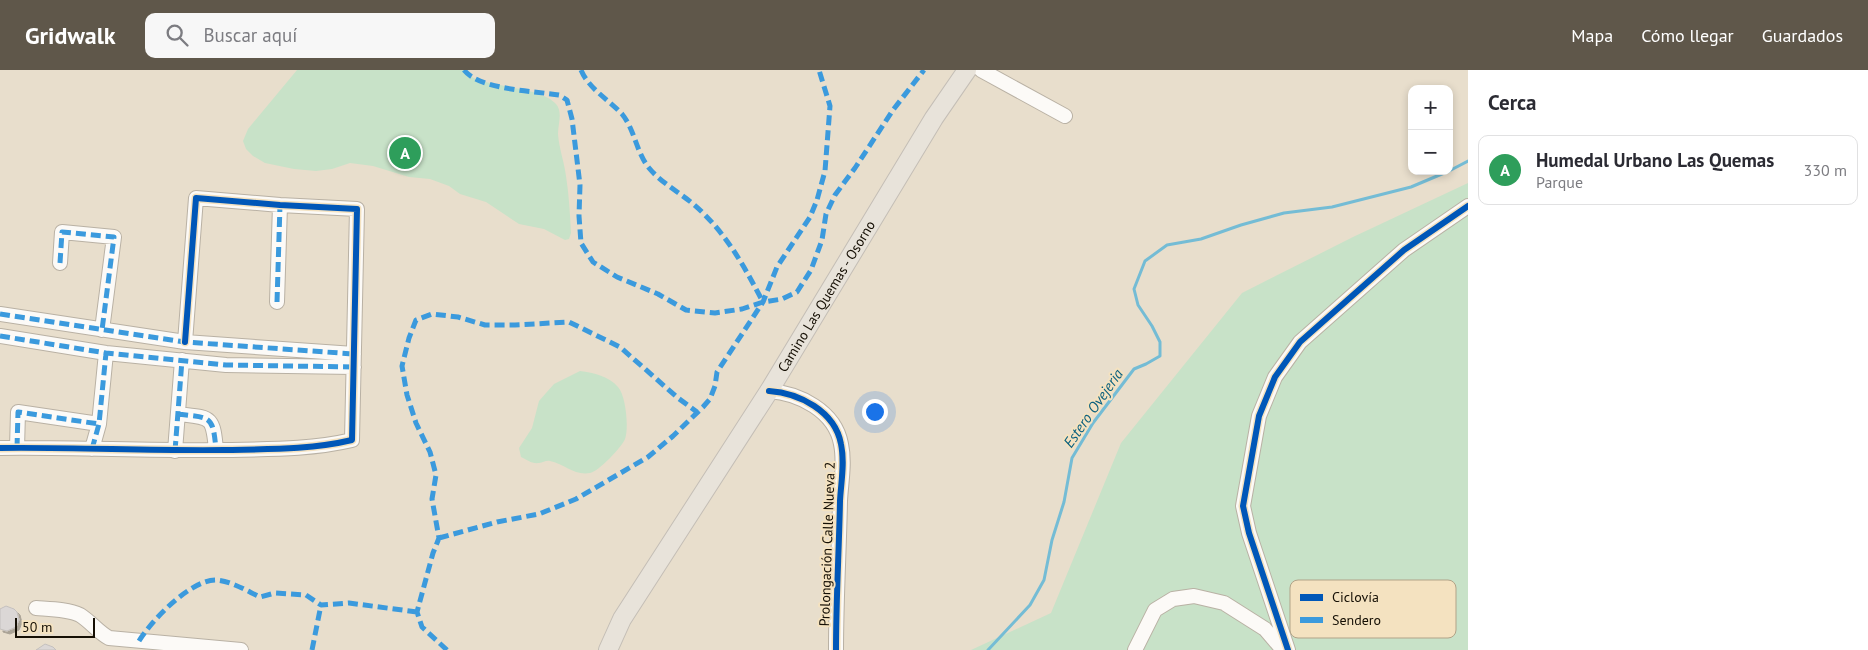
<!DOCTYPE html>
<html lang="es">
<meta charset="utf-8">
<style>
:root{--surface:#fff;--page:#f7f7f7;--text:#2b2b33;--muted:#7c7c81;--line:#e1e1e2;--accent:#5f574a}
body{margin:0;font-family:"PT Sans",sans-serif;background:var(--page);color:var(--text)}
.controls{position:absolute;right:15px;top:15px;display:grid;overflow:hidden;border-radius:10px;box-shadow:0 2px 8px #0003}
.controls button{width:45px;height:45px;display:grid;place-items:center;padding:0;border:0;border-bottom:1px solid var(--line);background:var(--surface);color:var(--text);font:25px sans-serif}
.scale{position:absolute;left:15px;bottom:12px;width:80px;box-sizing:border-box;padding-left:5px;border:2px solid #150f04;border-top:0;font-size:14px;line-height:18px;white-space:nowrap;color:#150f04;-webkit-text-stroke:4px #f4e2c0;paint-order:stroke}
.you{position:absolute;left:874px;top:341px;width:18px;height:18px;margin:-12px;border:4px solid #fff;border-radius:50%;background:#1a73e8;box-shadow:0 0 0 8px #1a73e833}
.badge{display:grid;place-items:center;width:32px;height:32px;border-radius:50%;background:var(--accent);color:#fff;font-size:16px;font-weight:700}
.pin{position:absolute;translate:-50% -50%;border:2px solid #fff;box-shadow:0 1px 5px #0006}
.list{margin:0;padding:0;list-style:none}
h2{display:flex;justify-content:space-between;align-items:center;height:65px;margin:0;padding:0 20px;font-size:21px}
h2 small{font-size:16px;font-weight:400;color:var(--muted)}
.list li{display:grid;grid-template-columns:32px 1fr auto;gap:15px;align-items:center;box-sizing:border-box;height:70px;margin:0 10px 10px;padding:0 10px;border:1px solid var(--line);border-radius:10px}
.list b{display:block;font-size:19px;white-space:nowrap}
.list p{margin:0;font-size:16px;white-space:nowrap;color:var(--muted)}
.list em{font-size:16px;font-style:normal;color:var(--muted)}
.icon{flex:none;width:28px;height:28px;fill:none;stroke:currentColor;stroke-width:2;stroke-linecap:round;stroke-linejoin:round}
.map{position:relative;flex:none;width:1468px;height:580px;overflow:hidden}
header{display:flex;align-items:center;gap:30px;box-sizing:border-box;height:70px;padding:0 25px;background:var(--accent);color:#fff}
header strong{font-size:24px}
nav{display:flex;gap:28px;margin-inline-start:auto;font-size:18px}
.search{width:350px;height:45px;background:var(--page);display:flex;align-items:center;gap:12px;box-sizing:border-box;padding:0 18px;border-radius:10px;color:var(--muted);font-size:19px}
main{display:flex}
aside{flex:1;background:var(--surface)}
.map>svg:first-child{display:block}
</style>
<header>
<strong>Gridwalk</strong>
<div class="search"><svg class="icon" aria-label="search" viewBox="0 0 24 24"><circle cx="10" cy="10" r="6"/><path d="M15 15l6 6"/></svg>Buscar aquí</div>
<nav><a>Mapa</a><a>Cómo llegar</a><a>Guardados</a></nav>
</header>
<main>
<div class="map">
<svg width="1468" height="580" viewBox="0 0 1468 580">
<defs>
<filter id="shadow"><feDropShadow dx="3" dy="3" stdDeviation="0" flood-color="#0004"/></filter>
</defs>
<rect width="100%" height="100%" fill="#e8decc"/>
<!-- green -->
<path fill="#c8e2c8" d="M297 0H463C476 19 539 14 556 34 563 42 558 54 558 64 559 78 564 91 566 106 569 125 570 144 571 163L569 169 565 170 544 159 519 154 486 132 460 124 449 116 430 109 409 107 373 96 350 93 332 99 316 101 294 99 265 93 253 86 246 79 243 71 248 59Z
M1468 113V580H971L1051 543 1121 373 1242 223 1353 167Z
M580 301C594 303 609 306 618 317 626 326 629 358 625 369 622 377 598 402 590 403 575 406 564 394 550 391 546 390 543 393 539 393 532 394 527 390 521 387L519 378 532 358 539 331 546 323 554 314Z"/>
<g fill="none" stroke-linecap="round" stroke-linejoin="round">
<!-- stream -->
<path stroke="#74bcd5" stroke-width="3" d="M1449 101 1468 91
M988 580 1030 535 1044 510 1052 470 1064 432 1072 388 1093 353 1134 299 1146 294 1160 286V272L1152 256 1138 235 1134 219 1145 191 1167 175 1201 169 1241 155 1284 143 1332 137 1411 117 1449 101"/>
</g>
<!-- building -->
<path fill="#dbd7d6" stroke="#c4c0be" filter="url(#shadow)" d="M6 536 14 539 17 542 19 550 16 557 7 561 0 559V539Z
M45 574 53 577 56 580H36Z"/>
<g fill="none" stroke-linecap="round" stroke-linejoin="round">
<defs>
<path id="minor" d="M981 0 1065 46
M60 193 62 162 114 167 102 260
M277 232 280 135
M0 244 185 272 354 284
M0 266 106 283 226 295 354 297
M769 321C799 323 835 341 841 374 845 393 841 412 840 431 839 481 836 530 836 580
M178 344C211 348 213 345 216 380
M0 378C75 377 149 381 224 380 266 379 310 380 352 370L357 139 280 135 196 128 185 272
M17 378 18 342 99 354
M92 379 99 354 106 283
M175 381 182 290
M36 538C50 539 68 539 80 545 91 552 98 562 109 568L241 580
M1135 580 1155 540 1173 529 1194 526 1224 533 1265 559 1283 580
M1288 580 1249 463 1243 436 1259 346 1275 307 1300 272 1404 180 1468 136"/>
<g id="major">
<path id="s1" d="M608 580 622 549 769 321 934 48 967 0"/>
</g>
</defs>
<!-- minor casing -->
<use href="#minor" stroke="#b9b1a4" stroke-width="16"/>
<!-- major casing -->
<use href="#major" stroke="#c4beb6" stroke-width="20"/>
<!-- minor -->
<use href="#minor" stroke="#fcfaf7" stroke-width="14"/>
<!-- major -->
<use href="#major" stroke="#e8e3da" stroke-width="18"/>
<!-- quiet -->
<path stroke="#3b9add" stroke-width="5" stroke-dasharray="10 5" stroke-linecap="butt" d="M464 0C480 20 534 21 559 25L567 30 572 49 580 115 579 146 581 173 593 192 617 207 658 224 686 240 715 243 742 239 763 232 782 229 797 222 811 200 822 170 826 144 835 125 855 98 893 40 924 0
M581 0C589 19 608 29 622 44 635 60 636 82 649 98 663 115 685 125 701 141 729 168 745 198 763 232
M60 193 62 162 114 167 102 260
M277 232 280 135
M0 244 185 272 354 284
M0 266 106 283 226 295 354 297
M178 344C211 348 213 345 216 380
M17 378 18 342 99 354
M92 379 99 354 106 283
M175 381 182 290
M439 468 497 452 539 444 576 429 648 387 673 366 703 337 710 329 715 316 717 302 763 232 777 197 810 147 817 130 825 101 830 36 819 0
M139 571C152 550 190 510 216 510 231 511 247 521 260 527L275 523 306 525 321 535 349 533 417 542
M312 580 321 535
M447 580 422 557 417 542 433 483 439 468 432 429 436 405 430 382 416 353 407 325 402 296 409 268 416 250 432 244 458 247 485 255H515L569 252 620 277 678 328 697 342"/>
<defs>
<path id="cycleway" d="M769 321C799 323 835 341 841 374 845 393 841 412 840 431 839 481 836 530 836 580
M0 378C75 377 149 381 224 380 266 379 310 380 352 370L357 139 280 135 196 128 185 272
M1288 580 1249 463 1243 436 1259 346 1275 307 1300 272 1404 180 1468 136"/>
</defs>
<!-- cycleway casing -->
<use href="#cycleway" stroke="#f4e2c0" stroke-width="9"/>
<!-- cycleway -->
<use href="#cycleway" stroke="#0057b8" stroke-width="6"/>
</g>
<g text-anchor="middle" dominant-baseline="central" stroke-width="4" stroke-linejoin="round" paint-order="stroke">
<!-- street labels -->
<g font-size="14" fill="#150f04" stroke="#f4e2c0">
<text stroke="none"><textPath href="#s1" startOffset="416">Camino Las Quemas - Osorno</textPath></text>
<text transform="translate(827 474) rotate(-88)">Prolongación Calle Nueva 2</text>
</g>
<!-- water labels -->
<g font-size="15" font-style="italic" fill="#0b607e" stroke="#f4e2c0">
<text transform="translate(1093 338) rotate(-55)">Estero Ovejeria</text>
</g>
</g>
<!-- legend -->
<rect x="1290" y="510" width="166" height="58" rx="8" fill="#f4e2c0" stroke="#b1a388" stroke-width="1"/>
<rect x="1300" y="524" width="23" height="7" fill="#0057b8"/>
<rect x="1300" y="547" width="23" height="6" fill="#3b9add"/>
<g font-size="14" fill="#150f04">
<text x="1332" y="532">Ciclovía</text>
<text x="1332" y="555">Sendero</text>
</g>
</svg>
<div class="controls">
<button>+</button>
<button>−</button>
</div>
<div class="scale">50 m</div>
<div class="you"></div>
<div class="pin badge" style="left:405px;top:83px;background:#2e9e5b">A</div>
</div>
<aside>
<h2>Cerca<small></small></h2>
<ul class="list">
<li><span class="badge" style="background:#2e9e5b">A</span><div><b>Humedal Urbano Las Quemas</b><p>Parque</p></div><em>330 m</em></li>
</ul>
</aside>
</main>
